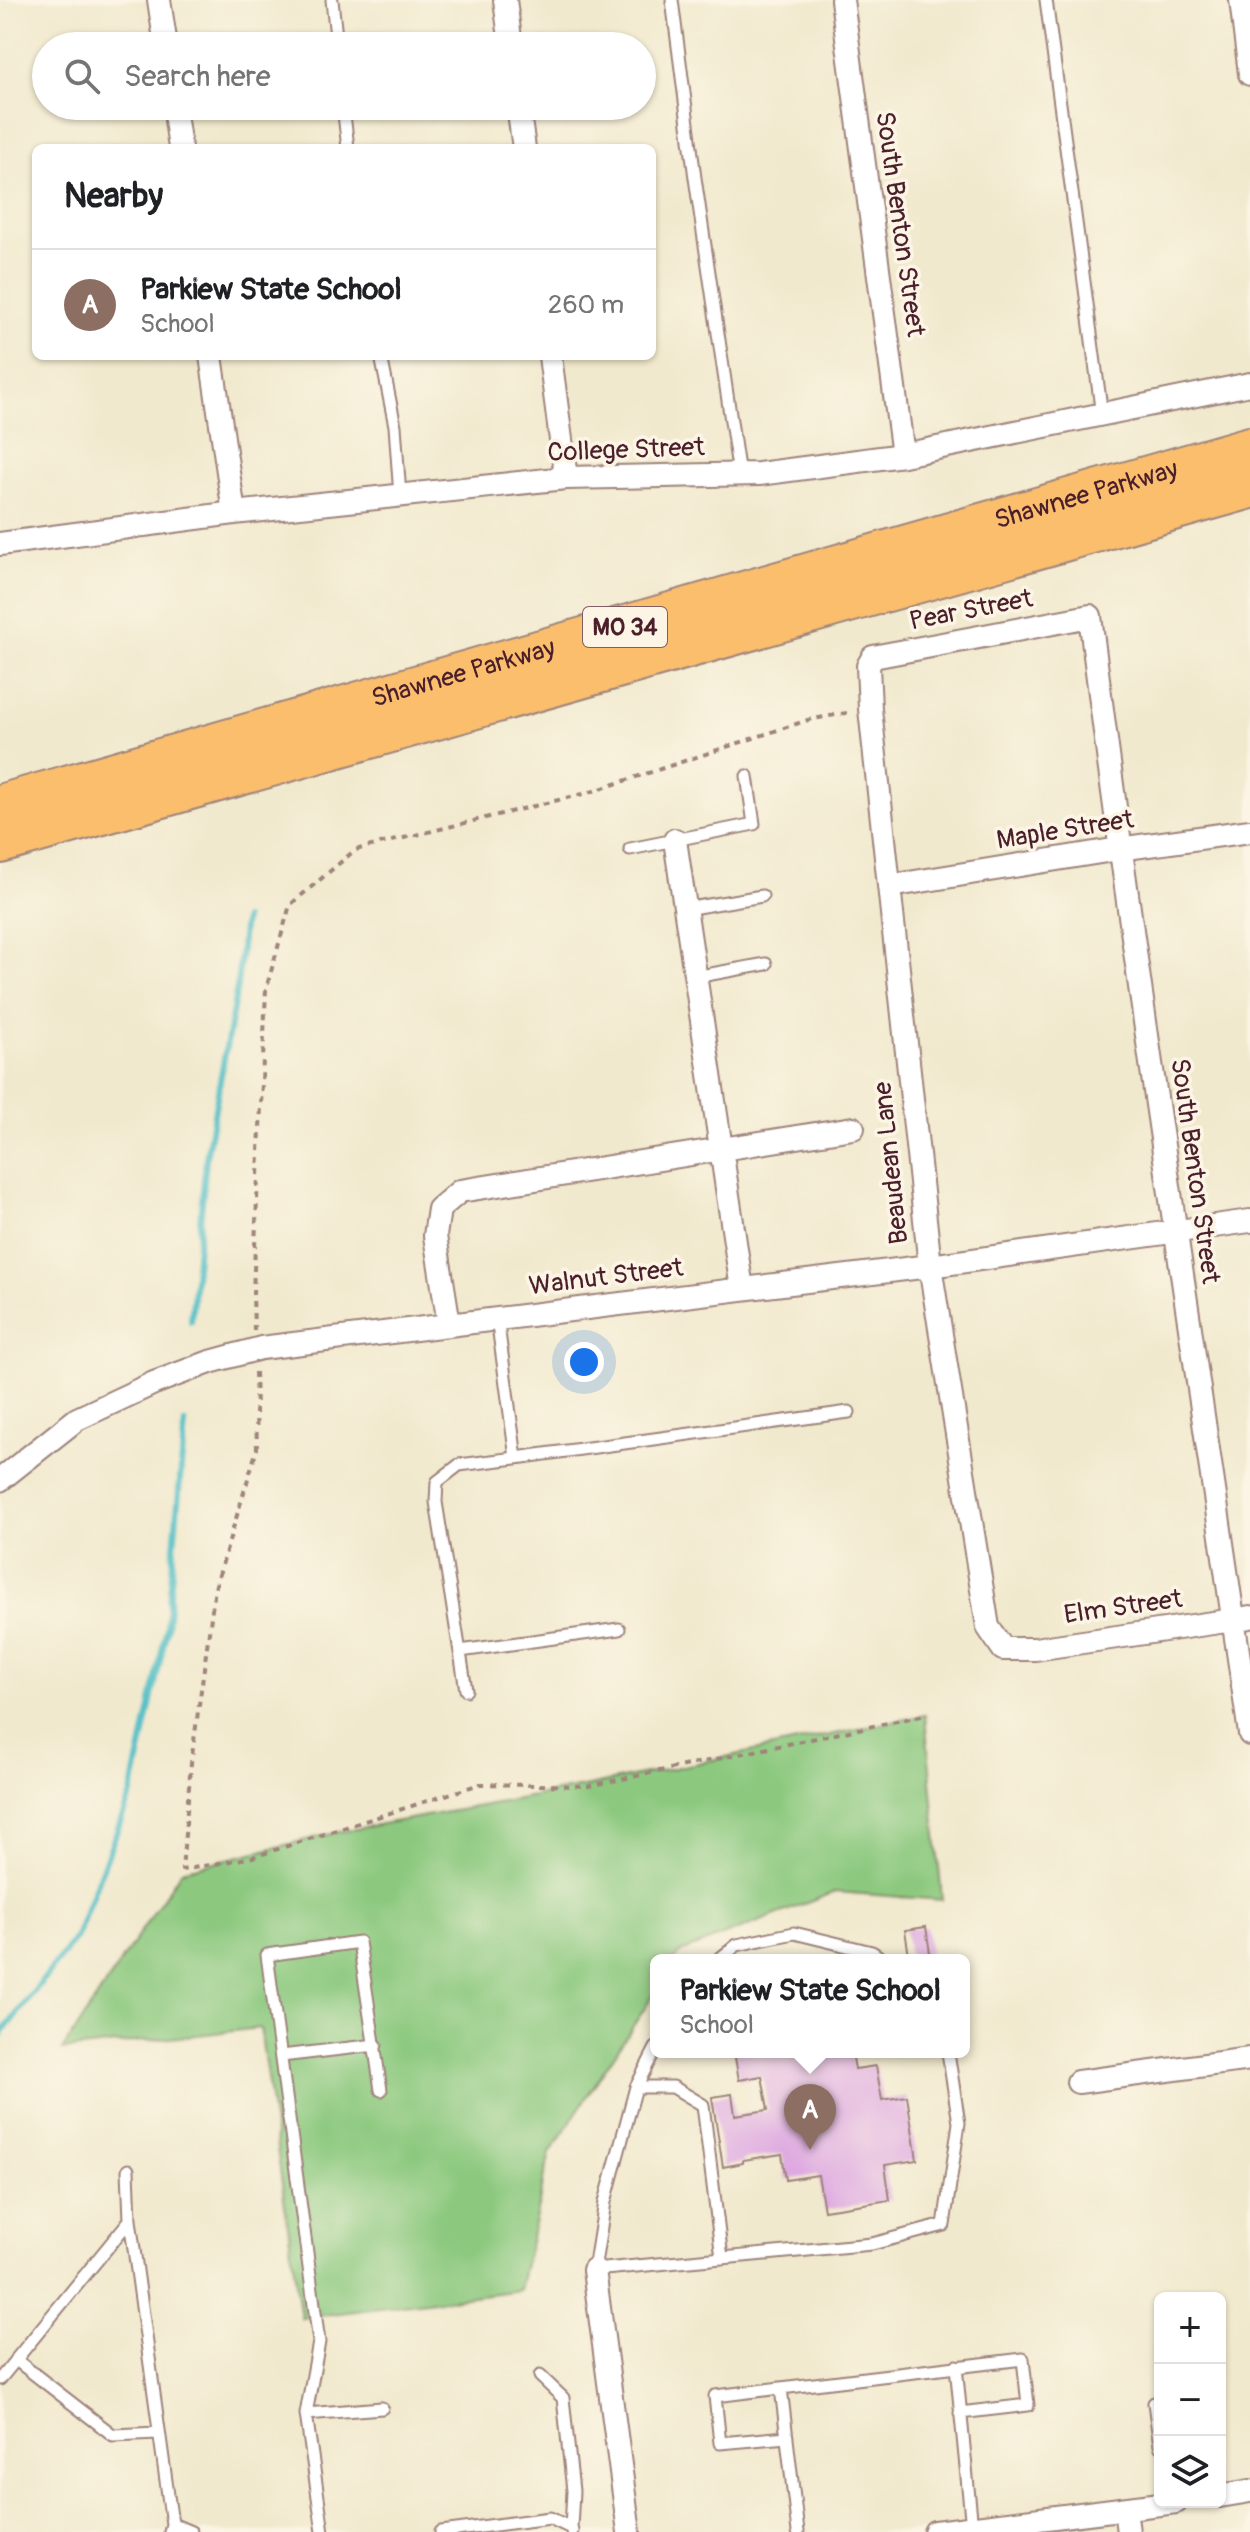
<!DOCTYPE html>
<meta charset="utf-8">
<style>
:root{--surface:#fff;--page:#f6f6f6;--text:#202124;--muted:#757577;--line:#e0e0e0;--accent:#b45309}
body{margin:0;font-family:Pangolin,sans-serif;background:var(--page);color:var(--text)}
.controls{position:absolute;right:24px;bottom:24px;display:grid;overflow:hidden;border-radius:12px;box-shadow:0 2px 6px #0004}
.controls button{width:72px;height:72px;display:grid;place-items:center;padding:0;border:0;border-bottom:2px solid var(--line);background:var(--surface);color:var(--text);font:40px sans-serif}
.you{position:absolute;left:584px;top:1362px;width:28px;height:28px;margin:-20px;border:6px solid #fff;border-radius:50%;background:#1a73e8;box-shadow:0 0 0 12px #1a73e833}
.badge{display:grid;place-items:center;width:52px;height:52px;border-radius:50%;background:var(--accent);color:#fff;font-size:26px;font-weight:700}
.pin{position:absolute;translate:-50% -66px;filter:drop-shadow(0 2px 4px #0008)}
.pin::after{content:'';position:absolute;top:42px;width:28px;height:24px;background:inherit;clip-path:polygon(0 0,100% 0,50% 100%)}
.popup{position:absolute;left:650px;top:1954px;width:320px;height:104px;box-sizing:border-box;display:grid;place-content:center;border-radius:12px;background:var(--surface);filter:drop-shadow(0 2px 6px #0005);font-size:26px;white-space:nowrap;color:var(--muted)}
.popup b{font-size:30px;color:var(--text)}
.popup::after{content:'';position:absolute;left:50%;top:100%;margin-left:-16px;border:16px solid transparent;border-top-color:var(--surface)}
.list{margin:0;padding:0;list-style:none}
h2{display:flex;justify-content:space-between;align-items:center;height:104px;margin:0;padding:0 32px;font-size:34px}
h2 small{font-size:26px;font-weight:400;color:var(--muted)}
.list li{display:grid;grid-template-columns:52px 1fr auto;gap:24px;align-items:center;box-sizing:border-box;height:112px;padding:0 32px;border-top:2px solid var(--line)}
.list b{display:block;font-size:30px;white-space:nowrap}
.list p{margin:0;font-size:26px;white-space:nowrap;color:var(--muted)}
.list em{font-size:26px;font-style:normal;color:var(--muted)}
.icon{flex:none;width:44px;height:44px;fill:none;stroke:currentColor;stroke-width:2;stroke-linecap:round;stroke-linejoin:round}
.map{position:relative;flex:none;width:1250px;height:2532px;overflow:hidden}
.search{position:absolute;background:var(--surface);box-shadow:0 2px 6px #0004;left:32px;top:32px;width:624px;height:88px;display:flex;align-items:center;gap:20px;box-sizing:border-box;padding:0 28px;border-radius:44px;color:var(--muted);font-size:30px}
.panel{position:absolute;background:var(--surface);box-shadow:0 2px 6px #0004;left:32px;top:144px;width:624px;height:216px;border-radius:12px}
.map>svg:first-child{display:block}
</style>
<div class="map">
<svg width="1250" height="2532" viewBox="0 0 1250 2532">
<rect width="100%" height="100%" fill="#fcf5e5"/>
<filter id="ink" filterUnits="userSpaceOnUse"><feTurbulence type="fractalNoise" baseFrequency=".0125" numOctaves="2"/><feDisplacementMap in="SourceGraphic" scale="16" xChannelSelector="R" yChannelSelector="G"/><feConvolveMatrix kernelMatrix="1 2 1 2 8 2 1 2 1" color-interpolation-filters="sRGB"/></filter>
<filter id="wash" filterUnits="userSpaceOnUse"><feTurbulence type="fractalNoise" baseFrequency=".006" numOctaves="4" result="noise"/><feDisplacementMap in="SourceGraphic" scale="32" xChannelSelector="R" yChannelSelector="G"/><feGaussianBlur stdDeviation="1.8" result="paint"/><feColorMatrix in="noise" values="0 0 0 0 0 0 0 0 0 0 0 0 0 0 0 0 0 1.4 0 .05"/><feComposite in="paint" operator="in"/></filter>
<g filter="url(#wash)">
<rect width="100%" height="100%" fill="#f1e9cd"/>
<!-- green -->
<path fill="#8cc97f" stroke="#6b7455" stroke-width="2" d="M925 1715 942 1900 835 1892 681 1952 676 1960H656V1991L550 2153 519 2290 301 2318 260 2028 62 2050 182 1870 339 1832 589 1786Z"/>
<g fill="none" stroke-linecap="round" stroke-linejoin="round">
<!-- stream -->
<path stroke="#50bec6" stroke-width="6" d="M191 1321 206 1158 237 987 244 919
M0 2036 76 1937 131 1794 167 1628 185 1423"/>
</g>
<g id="blocks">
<!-- building -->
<path fill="#dea9e1" d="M926 1927 930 1953 909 1956 905 1930Z
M734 2052H852L855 2069 876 2066 882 2100 907 2096 917 2160 885 2165 890 2200 824 2210 818 2175 786 2180 782 2154 743 2160V2163L723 2167 712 2097 732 2094 735 2115 768 2110 762 2076 739 2080Z"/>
</g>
</g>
<g filter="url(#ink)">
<use href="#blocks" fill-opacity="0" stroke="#9e847c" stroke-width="2"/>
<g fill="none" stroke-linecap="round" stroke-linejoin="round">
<defs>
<path id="lane" d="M332 0 337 46
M672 0 695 178 739 475
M1046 0 1102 415
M343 106 348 148
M381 356 395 426 400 496
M630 849 754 824 747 776
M685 909 762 896
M695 977 766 964
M497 1318 516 1458 849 1412
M460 1651 619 1629
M466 1690 436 1502 437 1482 459 1465 516 1458
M718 1960 737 1945 794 1933 872 1952 884 1960
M656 2048 636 2087 605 2202 594 2270 872 2244 944 2225 959 2123 948 2052
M281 2056 376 2045
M636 2087H673L703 2105 722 2258
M128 2170 130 2220 172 2524 170 2532
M16 2360 113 2435 158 2433
M956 2366 972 2528
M540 2376 563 2398 573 2491 571 2528
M0 2379 130 2220
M781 2388 1023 2359 1028 2405 960 2413
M1154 2403 1160 2446
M306 2414 382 2408
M787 2437 720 2443 715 2396 781 2388 798 2532
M172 2524 191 2532
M323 2532 306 2414 319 2342 267 1955 359 1942 381 2090
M441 2532 550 2518 571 2528 572 2531"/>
<path id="street" d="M159 0 166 46
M505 0 511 46
M842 0 903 455
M1241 0 1250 74
M174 106 180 148
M518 106 524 148
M211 356 234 513
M550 356 566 478
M0 544 234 513 566 478 759 474 903 455 1250 384
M675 840 742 1289
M890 886 1119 849 1250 831
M449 1324 435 1236 439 1209 460 1191 853 1128
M0 1480 77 1419 154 1383 210 1362 261 1348 930 1266 1250 1221
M1250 1617 1233 1620 1035 1649H1003L988 1627 930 1266 870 709 868 666 873 657 1090 616C1137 990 1196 1361 1250 1734
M1078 2082 1250 2059
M594 2270 629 2532
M1220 2496 1250 2491
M1125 2509 1128 2532
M935 2532 1176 2502"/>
<g id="highway">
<path id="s1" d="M0 806 1250 448"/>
<path d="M0 842 1250 487"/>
</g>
</defs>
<!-- lane casing -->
<use href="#lane" stroke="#9e847c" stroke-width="15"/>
<!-- street casing -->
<use href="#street" stroke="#9e847c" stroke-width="26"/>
<!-- highway casing -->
<use href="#highway" stroke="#9e847c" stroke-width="46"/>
<!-- path -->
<path stroke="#9e847c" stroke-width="4" stroke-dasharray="6 6" stroke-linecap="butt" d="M254 1331 253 1293 266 989 290 905 355 850 591 792 808 720 852 712
M255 1372 257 1449 215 1588 191 1763 182 1870 253 1857 480 1784 589 1786 925 1715"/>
<!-- lane -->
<use href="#lane" stroke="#fff" stroke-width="11"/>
<!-- street -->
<use href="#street" stroke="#fff" stroke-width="22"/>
<!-- highway -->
<use href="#highway" stroke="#fabe6d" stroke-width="42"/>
</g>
</g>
<g text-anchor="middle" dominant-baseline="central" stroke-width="7" stroke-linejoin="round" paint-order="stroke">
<!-- shield labels -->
<rect fill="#fcf5e5" stroke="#7f5f63" stroke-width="2" x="583" y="607" width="84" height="40" rx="6"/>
<g font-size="24" font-weight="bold" fill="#4a1f2b">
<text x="625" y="627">MO 34</text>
</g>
<!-- street labels -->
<g font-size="26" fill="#4a1f2b" stroke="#fcf5e5">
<text transform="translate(900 224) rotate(82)">South Benton Street</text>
<text transform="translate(626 450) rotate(-2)">College Street</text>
<text stroke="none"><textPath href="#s1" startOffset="1130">Shawnee Parkway</textPath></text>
<text transform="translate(971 610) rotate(-11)">Pear Street</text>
<text stroke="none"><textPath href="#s1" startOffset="482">Shawnee Parkway</textPath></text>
<text transform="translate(1065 830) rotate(-9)">Maple Street</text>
<text transform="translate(891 1163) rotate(-96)">Beaudean Lane</text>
<text transform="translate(1195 1171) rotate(82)">South Benton Street</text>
<text transform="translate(606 1277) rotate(-7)">Walnut Street</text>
<text transform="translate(1123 1607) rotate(-8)">Elm Street</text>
</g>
</g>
</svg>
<div class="controls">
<button>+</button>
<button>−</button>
<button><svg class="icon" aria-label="layers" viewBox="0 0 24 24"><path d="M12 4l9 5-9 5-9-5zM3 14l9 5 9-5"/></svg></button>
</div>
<div class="you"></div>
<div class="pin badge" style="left:810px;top:2150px;background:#8d6e63">A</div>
<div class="popup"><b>Parkiew State School</b>School</div>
<div class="search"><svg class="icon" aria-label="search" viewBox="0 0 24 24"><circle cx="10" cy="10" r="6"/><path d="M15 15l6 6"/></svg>Search here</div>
<section class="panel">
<h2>Nearby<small></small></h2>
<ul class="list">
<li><span class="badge" style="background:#8d6e63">A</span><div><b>Parkiew State School</b><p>School</p></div><em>260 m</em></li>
</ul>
</section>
</div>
